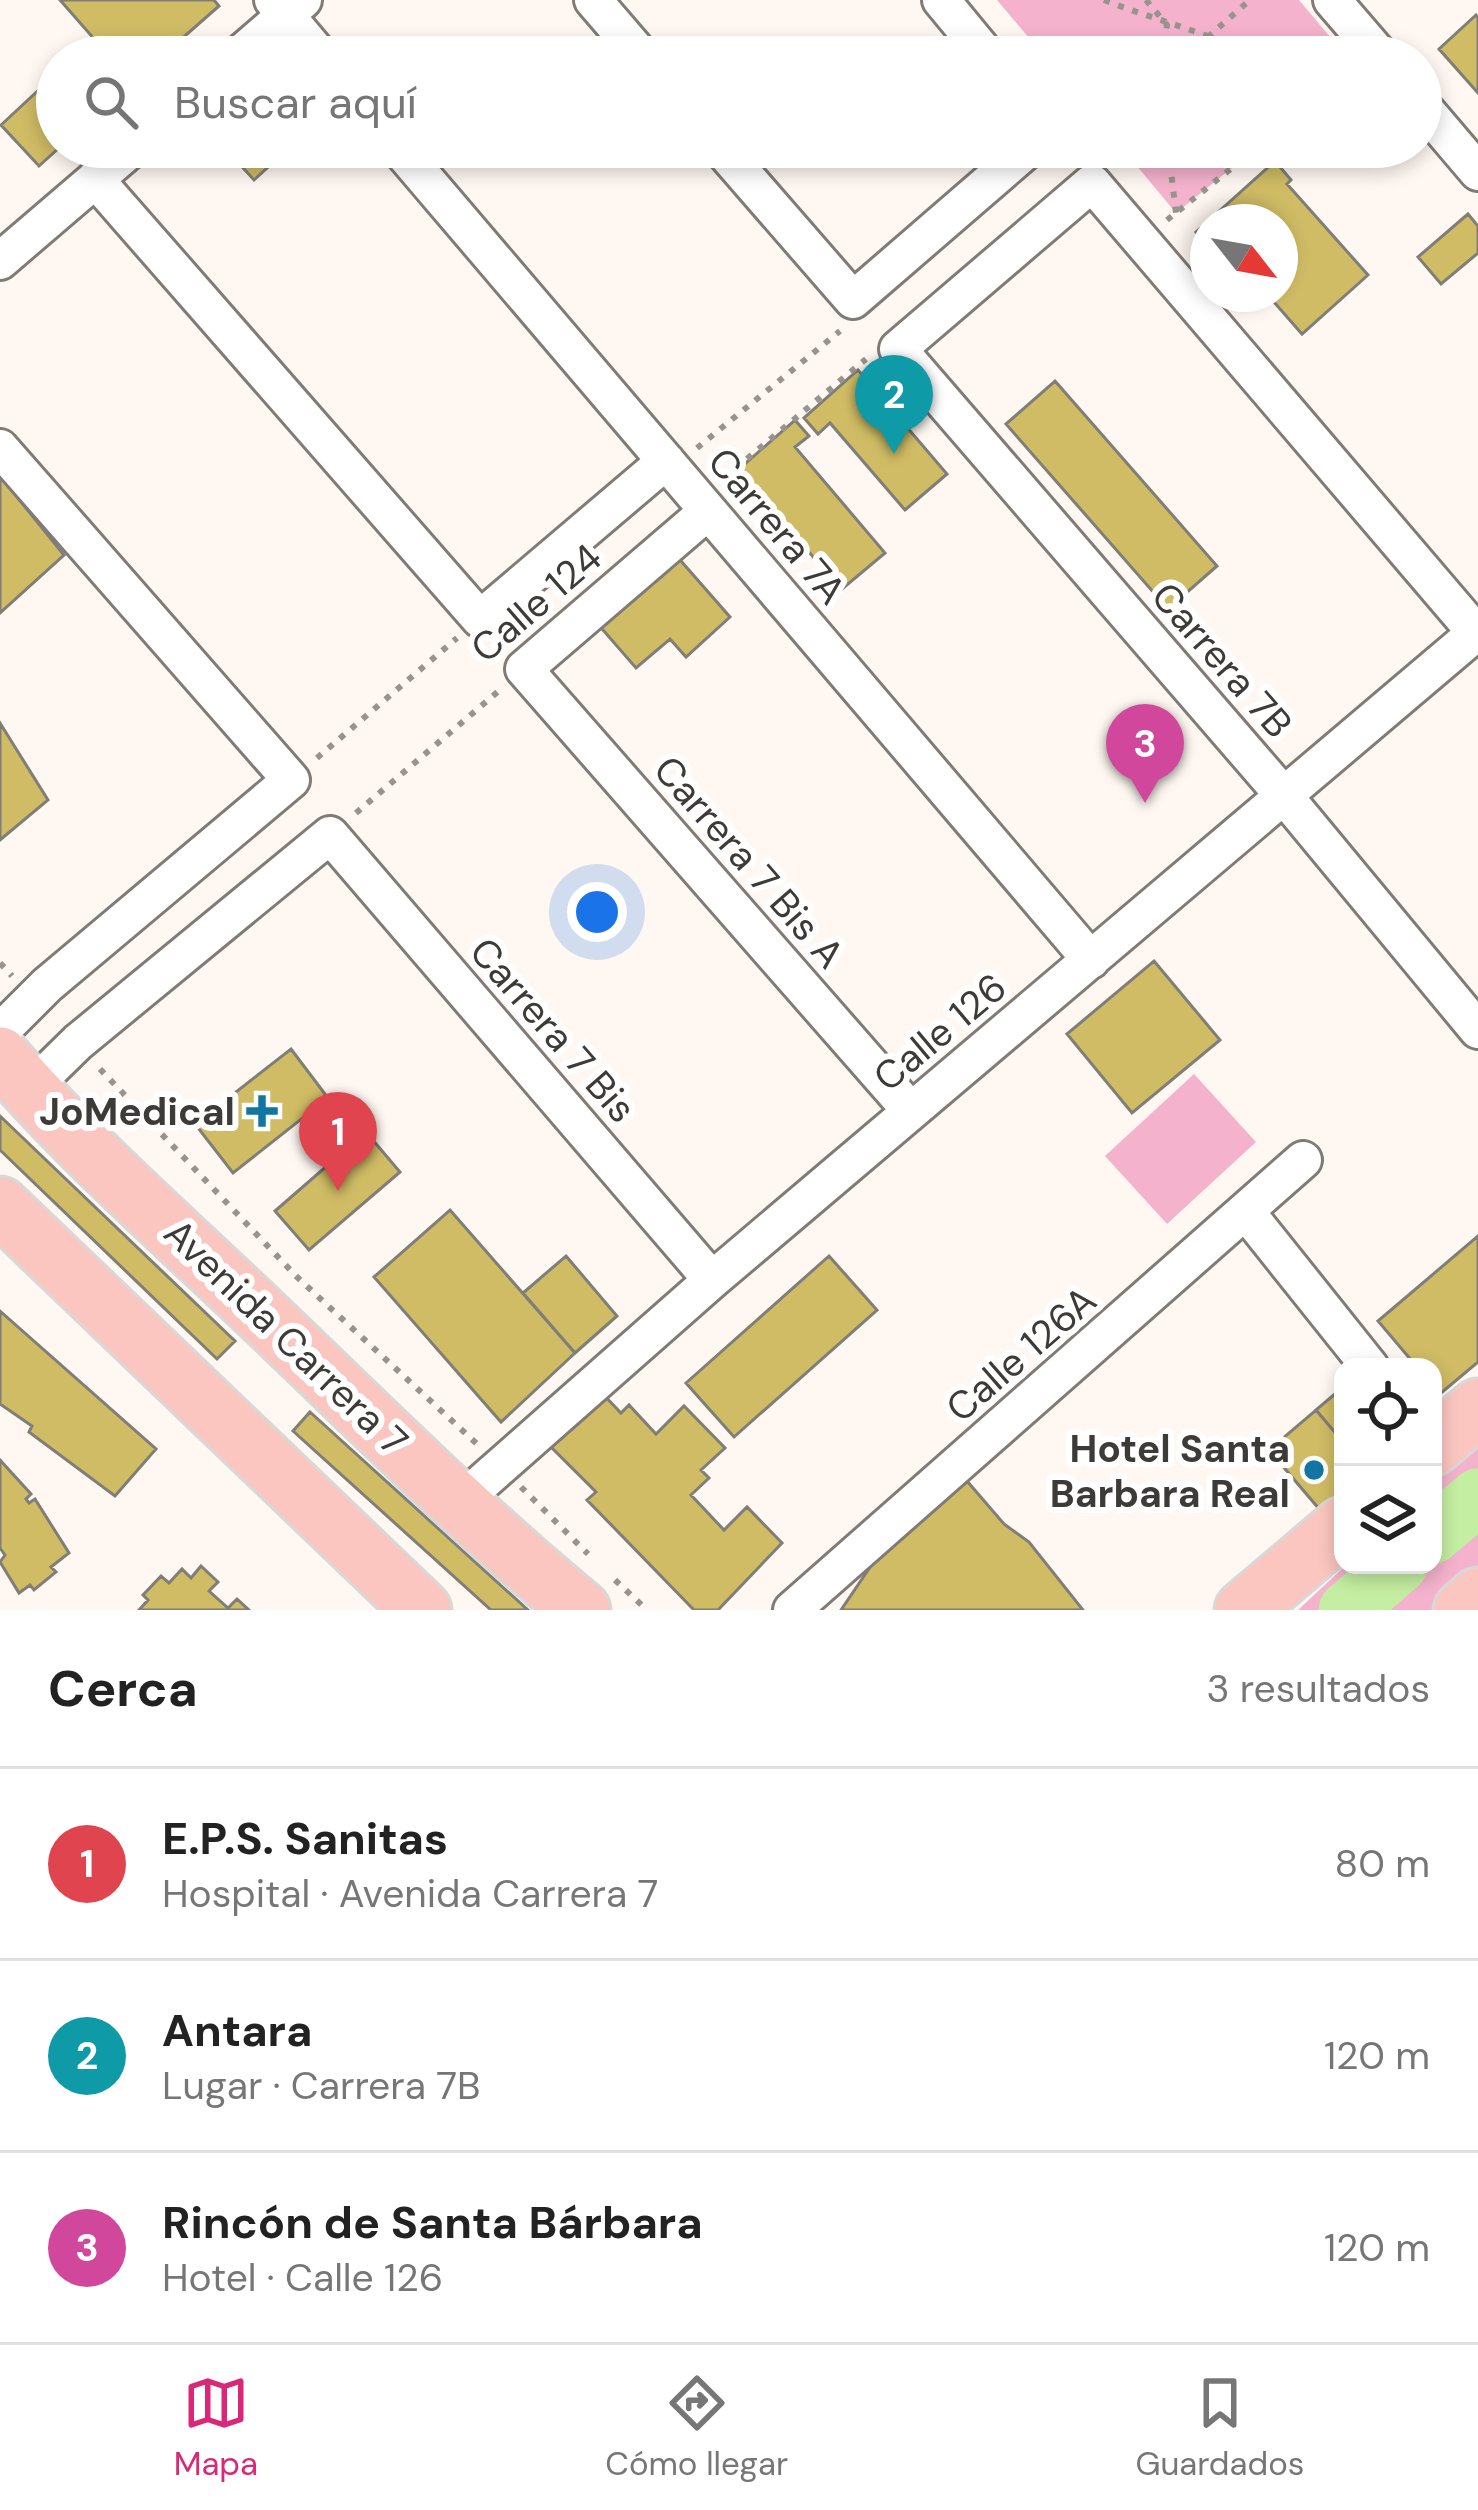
<!DOCTYPE html>
<html lang="es">
<meta charset="utf-8">
<style>
:root{--surface:#fff;--page:#f2f2f2;--text:#222;--muted:#767676;--line:#e0e0e0;--accent:#db2777}
body{margin:0;font-family:"DM Sans",sans-serif;background:var(--page);color:var(--text)}
.controls{position:absolute;right:36px;bottom:36px;display:grid;overflow:hidden;border-radius:24px;box-shadow:0 6px 18px #0003}
.controls button{width:108px;height:108px;display:grid;place-items:center;padding:0;border:0;border-bottom:3px solid var(--line);background:var(--surface);color:var(--text);font:60px sans-serif}
.compass{position:absolute;left:1190px;top:204px;width:108px;height:108px;border-radius:50%;background:var(--surface);box-shadow:0 6px 18px #0003;rotate:121deg}
.you{position:absolute;left:597px;top:912px;width:42px;height:42px;margin:-30px;border:9px solid #fff;border-radius:50%;background:#1a73e8;box-shadow:0 0 0 18px #1a73e833}
.badge{display:grid;place-items:center;width:78px;height:78px;border-radius:50%;background:var(--accent);color:#fff;font-size:39px;font-weight:700}
.pin{position:absolute;translate:-50% -99px;filter:drop-shadow(0 3px 6px #0008)}
.pin::after{content:'';position:absolute;top:63px;width:42px;height:36px;background:inherit;clip-path:polygon(0 0,100% 0,50% 100%)}
.list{margin:0;padding:0;list-style:none}
h2{display:flex;justify-content:space-between;align-items:center;height:156px;margin:0;padding:0 48px;font-size:51px}
h2 small{font-size:39px;font-weight:400;color:var(--muted)}
.list li{display:grid;grid-template-columns:78px 1fr auto;gap:36px;align-items:center;box-sizing:border-box;height:192px;padding:0 48px;border-top:3px solid var(--line)}
.list b{display:block;font-size:45px;white-space:nowrap}
.list p{margin:0;font-size:39px;white-space:nowrap;color:var(--muted)}
.list em{font-size:39px;font-style:normal;color:var(--muted)}
.icon{flex:none;width:66px;height:66px;fill:none;stroke:currentColor;stroke-width:2;stroke-linecap:round;stroke-linejoin:round}
.map{position:relative;flex:none;width:1478px;height:1610px;overflow:hidden}
.search{position:absolute;background:var(--surface);box-shadow:0 6px 18px #0003;left:36px;right:36px;top:36px;height:132px;display:flex;align-items:center;gap:30px;box-sizing:border-box;padding:0 42px;border-radius:66px;color:var(--muted);font-size:45px}
.sheet{height:732px;background:var(--surface)}
nav{display:flex;justify-content:space-around;align-items:center;box-sizing:border-box;height:168px;border-top:3px solid var(--line);background:var(--surface);font-size:33px;color:var(--muted)}
nav a{display:grid;justify-items:center;gap:6px}
nav .on{color:var(--accent)}
.map>svg:first-child{display:block}
</style>
<div class="map">
<svg width="1478" height="1610" viewBox="0 0 1478 1610">
<rect width="100%" height="100%" fill="#fff8f2"/>
<!-- green -->
<path fill="#f4b2cd" d="M997 0H1299L1347 57H1045Z
M1121 147H1258L1176 213Z
M1194 1074 1256 1142 1167 1224 1105 1156Z
M1478 1429V1579L1442 1610H1298L1346 1565H1433V1468Z"/>
<g fill="none" stroke-linecap="round" stroke-linejoin="round">
<!-- river -->
<path stroke="#c4eea1" stroke-width="57" d="M1433 1535 1478 1497
M1347 1610 1399 1565"/>
</g>
<!-- building -->
<path fill="#d0bc65" stroke="#7f7e77" stroke-width="3" d="M60 0H214L219 6 161 57H110Z
M1476 15 1478 18V93L1439 49Z
M95 39 110 57H75Z
M57 73V147H60L39 166 1 125Z
M224 147H290L254 180Z
M1275 161 1291 180 1287 184 1368 275 1302 334 1267 294H1280V222H1208V245L1196 232Z
M1468 214 1478 226V253L1441 284 1418 257Z
M858 370 947 474 905 510 830 423 818 434 804 418Z
M1055 381 1217 566 1168 609 1006 424Z
M795 420 809 436 795 447 885 553 841 590 739 469Z
M0 476 64 555 0 613Z
M674 553 730 617 686 657 670 639 636 668 596 622Z
M0 723 48 800 0 840Z
M1154 961 1220 1040 1132 1113 1067 1034Z
M291 1049 328 1098 233 1173 195 1124Z
M0 1116 235 1341 217 1359 0 1150Z
M366 1132 400 1172 309 1250 275 1211Z
M450 1210 575 1353 501 1422 374 1277Z
M1478 1236V1362L1440 1394 1433 1386V1367H1417L1378 1321Z
M566 1256 617 1316 575 1353 523 1293Z
M829 1256 877 1310 734 1437 686 1383Z
M0 1311 156 1449 115 1496 29 1432 32 1426 0 1404Z
M1343 1387V1442L1316 1410Z
M600 1391 621 1413 629 1405 656 1434 684 1406 725 1448 701 1470 709 1478 691 1495 724 1530 747 1507 782 1543 718 1610H694L587 1500 596 1492 547 1443Z
M1316 1410 1343 1442V1490L1320 1510 1269 1450Z
M310 1412 528 1610H491L293 1431Z
M0 1460 31 1494 26 1499 29 1503 35 1499 69 1553 51 1567 56 1572 34 1590 30 1585 19 1593 0 1562 5 1555 0 1548Z
M967 1481 1004 1524 1029 1542 1083 1610H841L881 1551Z
M201 1566 218 1582 209 1591 228 1608 237 1599 249 1610H139L148 1600 143 1595 161 1576 169 1583 182 1569 191 1578Z"/>
<g fill="none" stroke-linecap="round" stroke-linejoin="round">
<defs>
<path id="minor" d="M273 0 321 57
M593 0 642 57
M941 0 988 57
M1332 0 1381 57
M237 57 303 0
M1421 105 1478 172
M398 147 1091 960
M720 147 853 300 1030 147
M95 179 480 619 666 461
M0 261 133 147
M0 448 291 780 47 985 0 1032
M708 511 524 669 911 1111
M1478 635 1092 183 898 349 1285 797 1478 1030
M29 1090 78 1042 330 835 712 1280
M1247 1213 1370 1367
M460 1502 712 1280 1478 631
M792 1610 1303 1160"/>
<path id="primary" d="M0 1056C79 1148 172 1229 259 1312 365 1413 468 1517 581 1610
M0 1206 422 1610
M1433 1446 1478 1408
M1244 1610 1343 1526
M1463 1610 1478 1597"/>
</defs>
<!-- minor casing -->
<use href="#minor" stroke="#817b76" stroke-width="42"/>
<!-- primary casing -->
<use href="#primary" stroke="#d8d8d7" stroke-width="63"/>
<!-- path -->
<path stroke="#97938f" stroke-width="6" stroke-dasharray="6 9" stroke-linecap="butt" d="M1104 0C1155 20 1207 32 1255 57
M1146 0 1167 25 1163 57
M1185 57 1250 0
M1168 147 1176 213
M1273 147 1297 152 1303 147
M1167 220 1258 147
M697 448 840 331
M724 478 866 359
M317 758 457 638
M356 813 501 689
M0 963 12 976
M100 1069 297 1277 477 1444
M521 1487 588 1554
M615 1580 647 1610"/>
<!-- minor -->
<use href="#minor" stroke="#fff" stroke-width="36"/>
<!-- primary -->
<use href="#primary" stroke="#fbc6bf" stroke-width="57"/>
</g>
<!-- markers -->
<g fill="#1275a2" stroke="#fff" stroke-width="4.5">
<path d="M256 1093h12v12h12v12h-12v12h-12v-12h-12v-12h12z"/>
<circle cx="1314" cy="1470" r="12"/>
</g>
<g text-anchor="middle" dominant-baseline="central" stroke-width="12" stroke-linejoin="round" paint-order="stroke">
<!-- street labels -->
<g font-size="39" fill="#3d3b38" stroke="#fff">
<text transform="translate(777 526) rotate(50)">Carrera 7A</text>
<text transform="translate(536 603) rotate(-41)">Calle 124</text>
<text transform="translate(1222 660) rotate(49)">Carrera 7B</text>
<text transform="translate(749 862) rotate(49)">Carrera 7 Bis A</text>
<text transform="translate(553 1030) rotate(49)">Carrera 7 Bis</text>
<text transform="translate(940 1032) rotate(-40)">Calle 126</text>
<text transform="translate(286 1337) rotate(44)">Avenida Carrera 7</text>
<text transform="translate(1021 1354) rotate(-41)">Calle 126A</text>
</g>
<!-- poi labels -->
<g font-size="39" font-weight="bold" fill="#3d3b38" stroke="#fff" text-anchor="end">
<text x="235" y="1111">JoMedical</text>
<text x="1290" y="1448">Hotel Santa<tspan x="1290" dy="45">Barbara Real</tspan></text>
</g>
</g>
</svg>
<div class="controls">
<button><svg class="icon" aria-label="locate" viewBox="0 0 24 24"><circle cx="12" cy="12" r="6"/><path d="M12 2v4M12 18v4M2 12h4M18 12h4"/></svg></button>
<button><svg class="icon" aria-label="layers" viewBox="0 0 24 24"><path d="M12 4l9 5-9 5-9-5zM3 14l9 5 9-5"/></svg></button>
</div>
<svg class="compass" viewBox="-18 -18 36 36"><path d="M0-13l5 13h-10z" fill="#e53935"/><path d="M0 13l5-13h-10z" fill="#767676"/></svg>
<div class="you"></div>
<div class="pin badge" style="left:338px;top:1191px;background:#e0444e">1</div>
<div class="pin badge" style="left:894px;top:454px;background:#0f9aa8">2</div>
<div class="pin badge" style="left:1145px;top:803px;background:#d1479c">3</div>
<div class="search"><svg class="icon" aria-label="search" viewBox="0 0 24 24"><circle cx="10" cy="10" r="6"/><path d="M15 15l6 6"/></svg>Buscar aquí</div>
</div>
<section class="sheet">
<h2>Cerca<small>3 resultados</small></h2>
<ul class="list">
<li><span class="badge" style="background:#e0444e">1</span><div><b>E.P.S. Sanitas</b><p>Hospital · Avenida Carrera 7</p></div><em>80 m</em></li>
<li><span class="badge" style="background:#0f9aa8">2</span><div><b>Antara</b><p>Lugar · Carrera 7B</p></div><em>120 m</em></li>
<li><span class="badge" style="background:#d1479c">3</span><div><b>Rincón de Santa Bárbara</b><p>Hotel · Calle 126</p></div><em>120 m</em></li>
</ul>
</section>
<nav>
<a class="on"><svg class="icon" aria-label="map" viewBox="0 0 24 24"><path d="M3 6l6-2 6 2 6-2v14l-6 2-6-2-6 2zM9 4v14M15 6v14"/></svg>Mapa</a>
<a><svg class="icon" aria-label="directions" viewBox="0 0 24 24"><path d="M12 3l9 9-9 9-9-9zM9 14v-3h6M13 9l2 2-2 2"/></svg>Cómo llegar</a>
<a><svg class="icon" aria-label="saved" viewBox="0 0 24 24"><path d="M7 4h10v16l-5-4-5 4z"/></svg>Guardados</a>
</nav>
